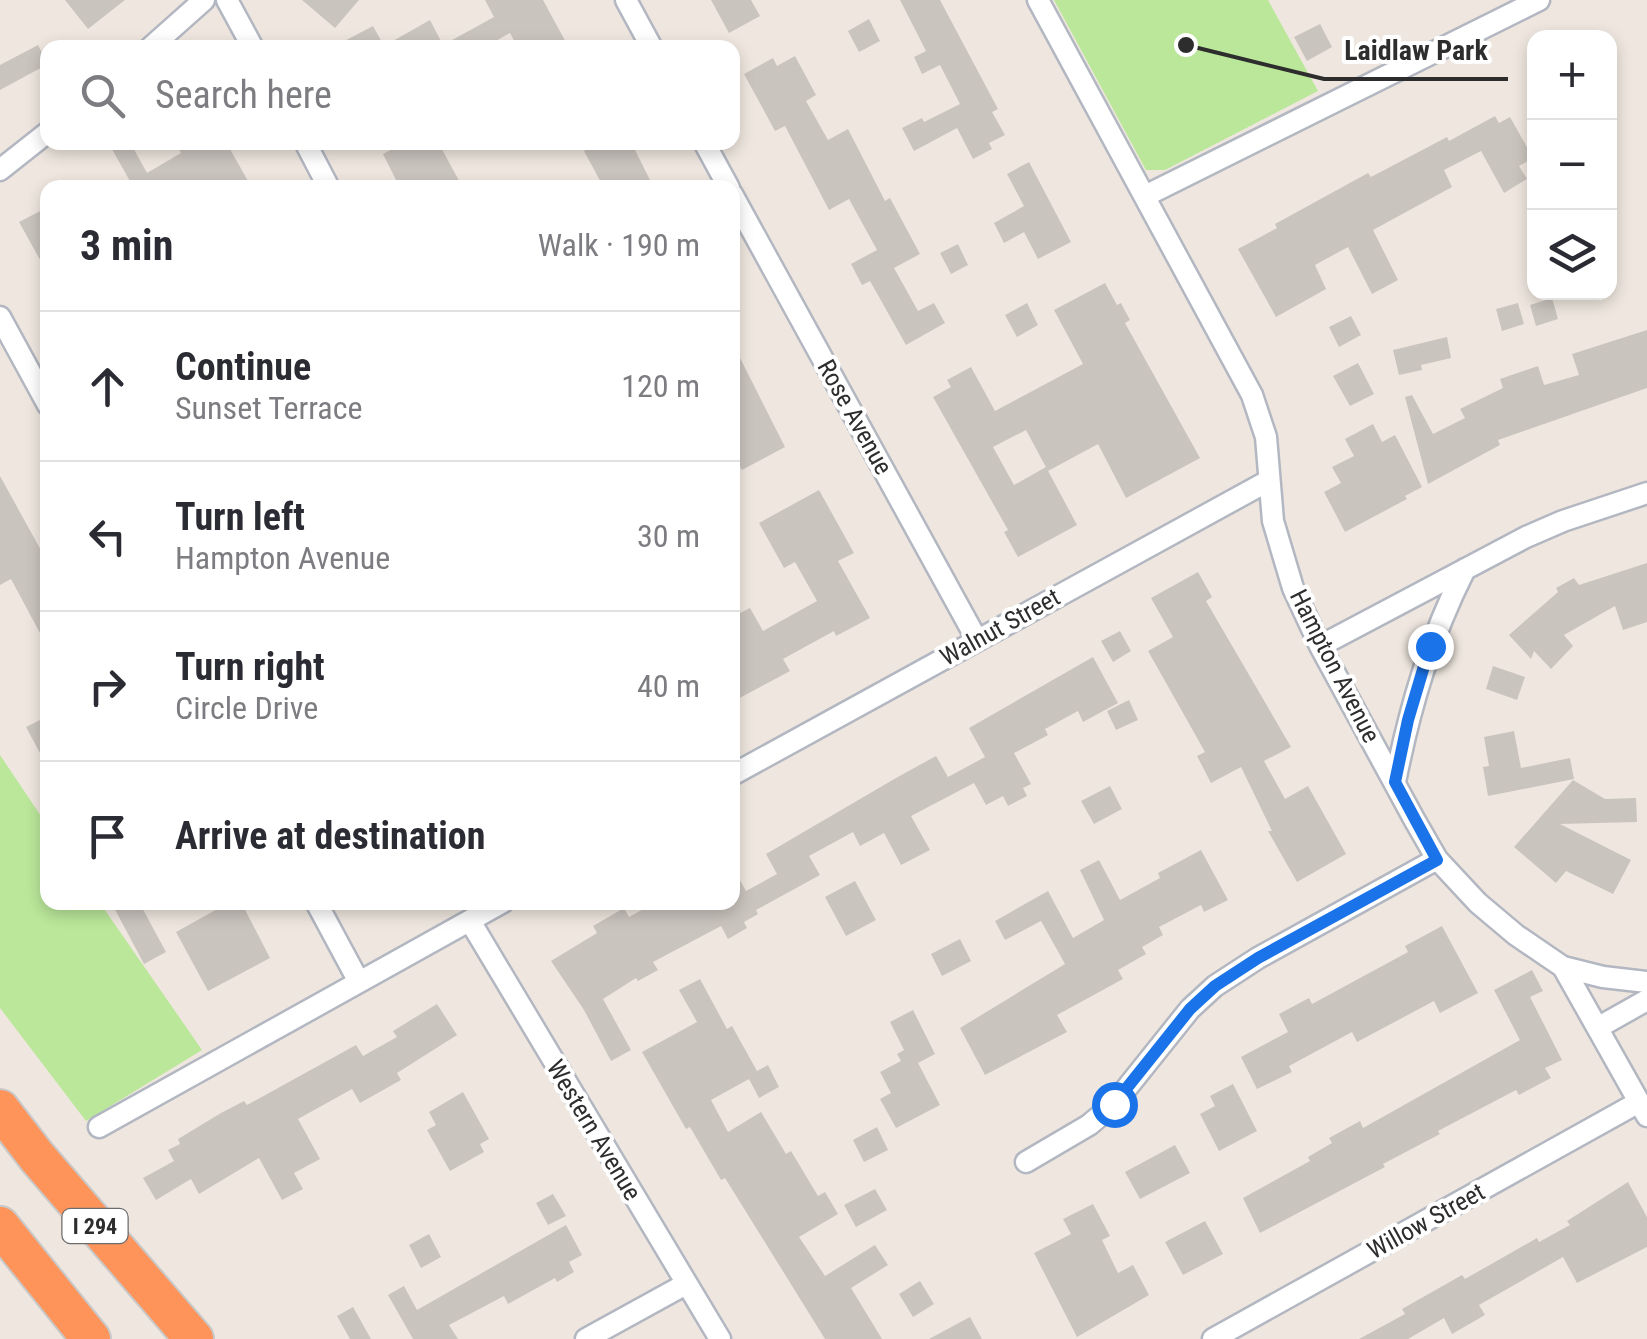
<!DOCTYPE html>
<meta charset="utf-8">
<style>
:root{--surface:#fff;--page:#f7f7f7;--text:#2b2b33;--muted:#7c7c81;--line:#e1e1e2}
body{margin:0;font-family:"Roboto Condensed",sans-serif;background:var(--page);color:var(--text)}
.controls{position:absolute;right:30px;top:30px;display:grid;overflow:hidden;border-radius:20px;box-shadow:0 5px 15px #0003}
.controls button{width:90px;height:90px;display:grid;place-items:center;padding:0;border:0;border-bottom:2px solid var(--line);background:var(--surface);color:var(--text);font:50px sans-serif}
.stop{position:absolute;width:30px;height:30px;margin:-22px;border:8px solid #1a73e8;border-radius:50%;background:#fff}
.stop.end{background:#1a73e8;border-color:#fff;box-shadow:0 2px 10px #0008}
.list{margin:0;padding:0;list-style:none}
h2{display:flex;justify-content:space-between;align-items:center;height:130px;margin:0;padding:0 40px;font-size:42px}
h2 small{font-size:32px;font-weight:400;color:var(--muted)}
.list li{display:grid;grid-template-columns:65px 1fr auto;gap:30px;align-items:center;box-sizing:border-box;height:150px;padding:0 40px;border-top:2px solid var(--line)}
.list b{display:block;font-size:38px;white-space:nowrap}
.list p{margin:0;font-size:32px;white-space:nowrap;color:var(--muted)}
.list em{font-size:32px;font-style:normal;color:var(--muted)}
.icon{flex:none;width:55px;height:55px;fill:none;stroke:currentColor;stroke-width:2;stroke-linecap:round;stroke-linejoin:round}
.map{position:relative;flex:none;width:1647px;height:1339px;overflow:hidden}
.search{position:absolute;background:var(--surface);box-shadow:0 5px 15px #0003;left:40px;top:40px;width:700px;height:110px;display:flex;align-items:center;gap:25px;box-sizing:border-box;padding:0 35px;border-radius:20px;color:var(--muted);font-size:38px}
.panel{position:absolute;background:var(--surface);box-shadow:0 5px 15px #0003;left:40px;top:180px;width:700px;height:730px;border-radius:20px}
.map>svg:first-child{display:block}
</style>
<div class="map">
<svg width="1647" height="1339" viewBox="0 0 1647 1339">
<rect width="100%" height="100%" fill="#efe7df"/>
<!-- green -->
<path fill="#bae79a" d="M1054 0H1268L1318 91 1165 170H1146Z
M0 755 47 825 48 902 100 903 202 1050 86 1121 0 1008Z"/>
<!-- building -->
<path fill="#cac4be" d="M65 0H125L88 29Z
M302 0H359L335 28Z
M485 0H543L569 48H518L510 33 483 48H331L373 26 384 46 430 20 443 45 494 17Z
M711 0H751L760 16 729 33Z
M900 0H940L998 109 992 112 1005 135 989 143 992 149 973 159 957 128 914 151 902 128 922 118 924 122 960 104 940 65 922 74 914 57 926 51Z
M869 19 880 41 859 52 848 31Z
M1320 24 1332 47 1307 61 1294 37Z
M38 45 48 64 0 90V65Z
M795 56 816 95 806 101 828 140 848 129 885 201 890 198 920 254 894 268 918 311 934 303 945 323 906 345 870 281 862 285 851 264 877 250 849 199 829 210 785 126 775 131 744 74 773 58 777 66Z
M1495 116 1499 123 1510 117 1533 158 1519 166 1527 179 1504 193 1481 151 1444 170 1452 187 1373 230 1398 280 1372 294 1348 247 1315 265 1326 289 1276 317 1238 249 1277 228 1275 224 1368 173 1371 177 1447 137 1449 141Z
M108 142H130L147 173 181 153 175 142H226L248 181 236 188H123L131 183Z
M405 142H438L463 188H400L383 154Z
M599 142H631L654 188H604L584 151Z
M1029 162 1071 242 1038 259 1024 232 1004 243 994 223 1024 206 1007 174Z
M48 207V274L19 222Z
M958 244 968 265 951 274 940 253Z
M1105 283 1117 305 1121 303 1130 320 1125 323 1200 458 1126 498 1098 444 1048 471 1026 430 993 447 1014 485 1046 467 1077 525 1018 557 1004 532 1008 530 933 397 951 387 947 380 971 367 995 411 1083 364 1054 310Z
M1552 298 1558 319 1536 326 1530 305Z
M1027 303 1038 325 1017 337 1005 315Z
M1518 303 1524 324 1502 331 1496 309Z
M1351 316 1361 335 1339 347 1329 327Z
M1647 330V388L1498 440 1500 445 1428 484 1405 397 1412 395 1433 434 1465 418 1460 409 1503 388 1500 379 1538 366 1544 385 1579 375 1572 354Z
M1447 337 1451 358 1421 365 1422 370 1399 375 1393 350Z
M732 342 785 447 742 470 732 452Z
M1358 363 1374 394 1350 406 1333 376Z
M1373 424 1382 442 1395 435 1422 487 1405 496 1407 499 1345 532 1324 492 1341 483 1332 467 1354 456 1345 439Z
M0 476 48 563V648L11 579 0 585Z
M819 490 854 553 838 561 870 618 836 636 834 631 783 659 790 671 732 702V617L750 608 763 631 817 601 795 562 784 568 759 523Z
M1647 563V622L1623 630 1615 606 1564 635 1573 646 1551 669 1534 651 1531 659 1509 635 1558 592 1556 588 1574 578 1579 585Z
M1198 572 1212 597 1206 601 1291 747 1264 761 1285 799 1308 786 1346 854 1297 882 1268 831H1272L1241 767 1211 783 1197 756 1205 752 1148 651 1173 637 1151 598Z
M1120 631 1131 651 1113 662 1101 641Z
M1093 657 1118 703 1083 722 1078 711 1045 729 1048 735 1014 753 1031 784 1023 788 1027 796 1008 806 1003 796 986 805 974 783 911 816 930 850 901 865 884 833 860 846 853 832 809 856 820 875 756 910 758 914 744 922 747 928 728 939 721 926 653 962 658 970 638 981 636 978 603 999 631 1050 611 1061 584 1010 551 961 597 933 593 926 624 908 629 917 656 902H732V866L746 891 777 874 766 854 896 778 936 756 948 777 985 757 969 728Z
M1493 666 1525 677 1517 700 1486 689Z
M1129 700 1138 720 1116 730 1107 711Z
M48 716V768L26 727Z
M1514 731 1521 768 1570 758 1574 779 1488 796 1483 767 1489 766 1484 737Z
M1573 780 1605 799 1636 798 1637 822 1560 824 1631 860 1613 894 1566 871 1556 883 1514 847Z
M1110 786 1122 809 1094 824 1081 801Z
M1201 850 1228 900 1204 912 1201 905 1159 927 1163 935 1142 947 1146 954 1118 970 1123 979 1057 1015 1067 1032 985 1075 960 1028 1065 964 1041 921 1005 940 995 921 1048 891 1073 938 1104 920 1080 870 1099 860 1120 900 1160 878 1158 873Z
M855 881 876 920 846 936 825 897Z
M111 902H139L166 952 144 964Z
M230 902H241L270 958 208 991 176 932Z
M1442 926 1478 993 1440 1013 1434 1001 1357 1042 1352 1032 1289 1066 1292 1072 1257 1089 1241 1057 1288 1032 1279 1014 1309 998 1312 1004 1408 952 1405 946Z
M960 939 971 961 942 976 931 954Z
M1532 970 1543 991 1530 997 1562 1060 1545 1068 1551 1078 1519 1095 1516 1090 1438 1131 1440 1134 1383 1164 1385 1167 1260 1233 1243 1198 1310 1161 1308 1157 1332 1143 1329 1138 1360 1121 1363 1128 1520 1040 1494 990Z
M700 979 727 1029 732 1026 757 1071 768 1065 779 1087 759 1098 749 1079 711 1100 728 1132 761 1112 786 1154 791 1151 818 1196 825 1192 838 1214 799 1237 825 1276 875 1245 888 1265 851 1288 882 1339H825L725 1178 721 1180 690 1127 686 1129 642 1052 697 1022 679 990Z
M437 1004 457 1035 397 1073 401 1080 360 1103 352 1089 298 1119 320 1159 294 1173 303 1189 282 1200 259 1158 199 1194 191 1179 156 1200 143 1178 174 1161 168 1150 180 1144 178 1139 221 1113 244 1101 247 1105 356 1045 363 1056 397 1037 393 1031Z
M913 1010 935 1054 918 1063 940 1105 896 1128 880 1099 891 1093 880 1072 901 1061 897 1054 904 1050 890 1022Z
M1233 1084 1257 1131 1219 1151 1200 1114 1215 1106 1210 1096Z
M463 1092 489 1139 480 1144 484 1152 450 1171 427 1130 436 1125 429 1112Z
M877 1127 888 1150 864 1162 853 1140Z
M1175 1145 1190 1173 1140 1199 1125 1172Z
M1628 1182 1647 1217V1247L1577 1283 1563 1257 1479 1305 1485 1315 1452 1334 1444 1318 1408 1339H1359L1405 1314 1402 1309 1462 1275 1465 1279 1537 1238 1539 1242 1570 1225 1567 1221Z
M875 1189 887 1210 856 1227 844 1205Z
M553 1194 566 1216 548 1225 536 1203Z
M1093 1204 1110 1236 1102 1240 1118 1273 1133 1265 1149 1295 1077 1337 1034 1253 1071 1234 1063 1219Z
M1205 1221 1223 1254 1183 1275 1165 1242Z
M566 1225 582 1255 569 1262 574 1272 557 1282 555 1278 508 1304 504 1296 449 1325 458 1339H413L388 1295 404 1286 417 1310Z
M429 1234 441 1257 421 1268 409 1245Z
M920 1281 934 1304 913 1317 899 1294Z
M353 1307 371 1339H350L337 1316Z
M970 1317 982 1339H929Z"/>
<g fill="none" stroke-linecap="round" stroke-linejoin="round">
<defs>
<path id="street" d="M227 0 253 48
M626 0 652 48
M1038 0 1252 395 1266 437 1273 521 1293 588 1320 646 1414 819 1437 859 1478 903 1516 935 1563 967 1647 1116
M150 48 204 0
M305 142 329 188
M704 142 729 188
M0 170 48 132
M732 194 977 640
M1145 196 1539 0
M0 317 48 405
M1320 646 1526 537 1563 521 1647 493
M732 775 1268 481
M1395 782C1410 707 1430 638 1465 569
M316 902 359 982
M470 921 720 1339
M1563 967 1603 977 1647 982
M1599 1027 1647 1000
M99 1127 503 902
M1026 1162 1089 1125 1114 1104 1190 1009 1215 986 1258 958 1437 859
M586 1339 686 1284
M1213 1339 1639 1102"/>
<path id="highway" d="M0 1109 37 1157 194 1339
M0 1226 91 1339"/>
</defs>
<!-- street casing -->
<use href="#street" stroke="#b3b7c1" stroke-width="25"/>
<!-- highway casing -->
<use href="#highway" stroke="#c8c8c8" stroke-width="42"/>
<!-- street -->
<use href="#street" stroke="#fff" stroke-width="20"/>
<!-- highway -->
<use href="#highway" stroke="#ff945a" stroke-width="38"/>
</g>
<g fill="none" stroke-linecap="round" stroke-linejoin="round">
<!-- route -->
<path stroke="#1a73e8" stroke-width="12" d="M1114 1104 1190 1009 1215 986 1258 958 1437 860 1395 782 1408 720 1430 646"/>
</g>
<g text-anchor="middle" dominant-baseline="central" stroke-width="8" stroke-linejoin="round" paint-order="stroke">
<!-- shield labels -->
<rect fill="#fff" stroke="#6c6c6c" stroke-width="2.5" x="62.5" y="1209" width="65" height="34" rx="8"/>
<g font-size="22" font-weight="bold" fill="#2d2d2d">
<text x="95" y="1226">I 294</text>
</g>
<!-- street labels -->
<g font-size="25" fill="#2d2d2d" stroke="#fff">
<text transform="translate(855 417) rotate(61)">Rose Avenue</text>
<text transform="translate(1000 627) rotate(-29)">Walnut Street</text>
<text transform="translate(1335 666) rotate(63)">Hampton Avenue</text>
<text transform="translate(594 1130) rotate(59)">Western Avenue</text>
<text transform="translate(1426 1221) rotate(-29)">Willow Street</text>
</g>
</g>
<!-- callouts -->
<path fill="none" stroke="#2d2d2d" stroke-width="4" d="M1186 45L1324 79H1508"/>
<circle fill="#2d2d2d" stroke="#fff" stroke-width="4" cx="1186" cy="45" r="10"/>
<g font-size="28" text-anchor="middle" font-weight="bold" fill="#2d2d2d" stroke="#fff" stroke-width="8" stroke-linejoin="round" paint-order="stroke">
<text x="1416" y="60">Laidlaw Park</text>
</g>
</svg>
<div class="controls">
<button>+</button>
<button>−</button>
<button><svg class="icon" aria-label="layers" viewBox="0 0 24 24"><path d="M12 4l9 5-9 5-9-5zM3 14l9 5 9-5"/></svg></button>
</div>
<div class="stop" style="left:1114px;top:1104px"></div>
<div class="stop end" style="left:1430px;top:646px"></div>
<div class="search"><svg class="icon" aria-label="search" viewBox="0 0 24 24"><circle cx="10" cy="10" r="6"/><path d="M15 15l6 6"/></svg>Search here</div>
<section class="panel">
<h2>3 min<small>Walk · 190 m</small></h2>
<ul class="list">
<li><svg class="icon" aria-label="ahead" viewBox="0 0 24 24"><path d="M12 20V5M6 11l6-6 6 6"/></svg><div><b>Continue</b><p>Sunset Terrace</p></div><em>120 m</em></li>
<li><svg class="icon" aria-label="left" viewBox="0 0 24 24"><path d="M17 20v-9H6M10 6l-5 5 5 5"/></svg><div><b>Turn left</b><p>Hampton Avenue</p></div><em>30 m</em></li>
<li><svg class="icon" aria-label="right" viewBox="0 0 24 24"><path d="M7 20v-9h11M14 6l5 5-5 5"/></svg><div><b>Turn right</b><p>Circle Drive</p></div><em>40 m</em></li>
<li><svg class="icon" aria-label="arrive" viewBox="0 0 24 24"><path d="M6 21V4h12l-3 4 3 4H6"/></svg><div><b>Arrive at destination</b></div></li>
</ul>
</section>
</div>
